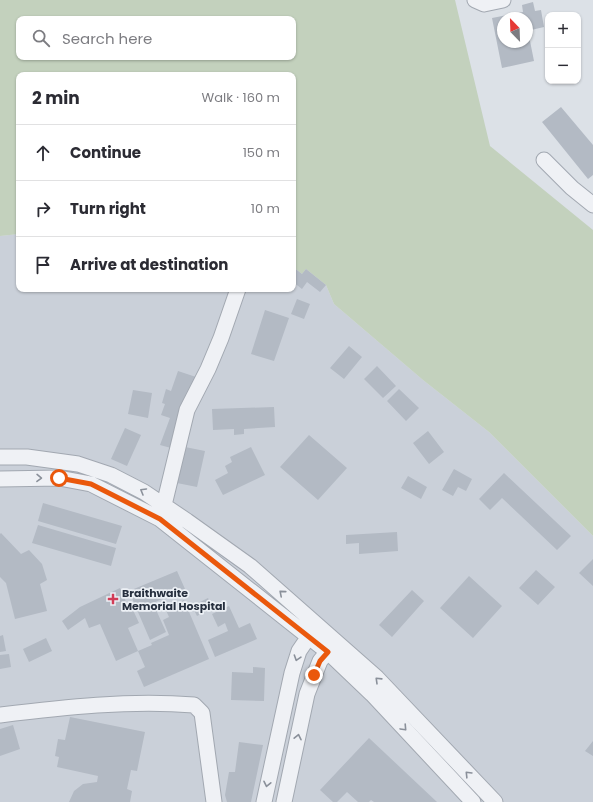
<!DOCTYPE html>
<meta charset="utf-8">
<style>
:root{--surface:#fff;--page:#f2f2f3;--text:#2b2b33;--muted:#7c7c81;--line:#e1e1e2}
body{margin:0;font-family:Poppins,sans-serif;background:var(--page);color:var(--text)}
.controls{position:absolute;right:12px;top:12px;display:grid;overflow:hidden;border-radius:8px;box-shadow:0 1px 3px #0004}
.controls button{width:36px;height:36px;display:grid;place-items:center;padding:0;border:0;border-bottom:1px solid var(--line);background:var(--surface);color:var(--text);font:20px sans-serif}
.compass{position:absolute;left:497px;top:12px;width:36px;height:36px;border-radius:50%;background:var(--surface);box-shadow:0 1px 3px #0004;rotate:337deg}
.stop{position:absolute;width:12px;height:12px;margin:-9px;border:3px solid #ea580c;border-radius:50%;background:#fff}
.stop.end{background:#ea580c;border-color:#fff;box-shadow:0 1px 4px #0008}
.list{margin:0;padding:0;list-style:none}
h2{display:flex;justify-content:space-between;align-items:center;height:52px;margin:0;padding:0 16px;font-size:17px}
h2 small{font-size:13px;font-weight:400;color:var(--muted)}
.list li{display:grid;grid-template-columns:26px 1fr auto;gap:12px;align-items:center;box-sizing:border-box;height:56px;padding:0 16px;border-top:1px solid var(--line)}
.list b{display:block;font-size:15px;white-space:nowrap}
.list em{font-size:13px;font-style:normal;color:var(--muted)}
.icon{flex:none;width:22px;height:22px;fill:none;stroke:currentColor;stroke-width:2;stroke-linecap:round;stroke-linejoin:round}
.map{position:relative;flex:none;width:593px;height:802px;overflow:hidden}
.search{position:absolute;background:var(--surface);box-shadow:0 1px 3px #0004;left:16px;top:16px;width:280px;height:44px;display:flex;align-items:center;gap:10px;box-sizing:border-box;padding:0 14px;border-radius:8px;color:var(--muted);font-size:15px}
.panel{position:absolute;background:var(--surface);box-shadow:0 1px 3px #0004;left:16px;top:72px;width:280px;height:220px;border-radius:8px}
.map>svg:first-child{display:block}
</style>
<div class="map">
<svg width="593" height="802" viewBox="0 0 593 802">
<rect width="100%" height="100%" fill="#dce1e7"/>
<!-- built -->
<path fill="#cad0d9" d="M19 234V289H293V267L302 274 306 269 326 285 334 304 423 380 489 432 593 536V802H0V236Z"/>
<!-- green -->
<path fill="#c3d1bd" fill-rule="evenodd" d="M0 0H455L490 146 593 230V536L489 432 423 380 334 304 326 285 306 269 302 274 293 267V75H19V234L0 236ZM19 19H293V57H19Z"/>
<!-- building -->
<path fill="#b3bac4" d="M533 2 535 11 541 10 544 27 527 31V18H503V42H527L528 31 534 61 502 68 492 18 523 12 522 5Z
M561 107 593 145V175L588 179 542 122Z
M293 267 302 274 306 269 326 285 320 292 307 282 302 289 293 282Z
M297 299 310 304 304 319 291 314Z
M265 310 289 318 274 361 251 354Z
M349 346 362 357 344 379 330 368Z
M377 366 396 386 383 398 364 379Z
M178 371 196 377 171 448 160 445 170 418 161 415 165 404 162 403 166 389 171 391Z
M399 389 419 408 406 421 387 401Z
M133 390 152 393 148 418 128 414Z
M274 407 275 427 244 429V434L234 435V429L213 430 212 409Z
M125 428 141 435 127 466 111 459Z
M428 431 444 452 429 464 413 443Z
M309 435 347 468 318 500 280 467Z
M185 447 205 451 197 487 177 483Z
M251 447 265 475 223 495 215 480 228 473 225 466 232 462 230 457Z
M454 469 472 479 466 491 458 487 453 496 442 490Z
M504 473 571 536 557 550 502 498 490 510 479 499Z
M408 476 427 487 421 499 401 488Z
M43 503 122 526 116 544 38 521Z
M38 525 116 548 111 566 32 543Z
M397 532 398 551 359 554V543L346 544V535Z
M1 533 21 554 29 550 42 564 47 580 40 584 47 611 15 619 6 583 0 577V534Z
M593 559V586L579 573Z
M536 570 555 587 538 605 519 588Z
M177 571 185 589 153 603 166 632 150 640 129 591Z
M469 576 502 606 473 638 440 608Z
M120 588 130 611 133 610 139 623 128 628 138 651 116 661 100 624 89 628 85 618 68 630 62 621 80 607Z
M412 590 424 601 392 637 379 625Z
M208 598 213 608 197 616 192 606Z
M184 600 209 659 144 687 137 671 145 667 138 651 152 645 151 643 169 635 163 620 169 617 164 606 174 601 175 604Z
M229 606 239 628 250 623 257 639 215 657 208 640 228 631 225 623 218 627 212 614Z
M3 635 6 651 0 652V636Z
M46 638 52 651 29 662 23 649Z
M9 654 11 667 0 669V655Z
M253 667 265 668 264 701 231 700 232 672 253 673Z
M70 717 145 732 137 771 131 770 127 789 132 791 130 802H69L74 791 83 784 97 782 98 776 57 767 59 757 55 756 58 739 65 740Z
M13 725 20 749 0 756V729Z
M369 738 437 802H374L371 800 369 802H358L347 792 337 802H333L320 790Z
M593 741V756L585 751Z
M239 742 263 745 251 802H227L225 795 229 772H235Z"/>
<g fill="none" stroke-linecap="round" stroke-linejoin="round">
<defs>
<path id="minor" d="M475 0 484 4 503 0
M544 160 572 188 593 205
M0 457H27L78 464 111 475 144 492 187 521 250 566 377 678 495 802
M0 479 59 478 91 484 160 519 328 652 372 694 473 802
M164 505 187 410 208 369 221 338 238 289
M0 715C65 707 129 700 194 705L202 713 214 802
M264 802 292 673 299 651 314 629
M284 802 307 694 320 661 333 645"/>
</defs>
<!-- minor casing -->
<use href="#minor" stroke="#a2a8b1" stroke-width="17"/>
<!-- minor -->
<use href="#minor" stroke="#eff1f5" stroke-width="15"/>
</g>
<!-- one-way arrows -->
<defs><path id="oneway-chevron" d="M-2-3.5L2.5 0L-2 3.5" fill="none" stroke-width="1.6" stroke-linecap="round" stroke-linejoin="round"/></defs>
<g stroke="#8a909a">
<use href="#oneway-chevron" transform="translate(39 478) rotate(1)"/>
<use href="#oneway-chevron" transform="translate(143 491) rotate(-150)"/>
<use href="#oneway-chevron" transform="translate(282 593) rotate(-139)"/>
<use href="#oneway-chevron" transform="translate(297 658) rotate(108)"/>
<use href="#oneway-chevron" transform="translate(378 680) rotate(-136)"/>
<use href="#oneway-chevron" transform="translate(404 728) rotate(47)"/>
<use href="#oneway-chevron" transform="translate(298 737) rotate(-78)"/>
<use href="#oneway-chevron" transform="translate(468 774) rotate(-134)"/>
<use href="#oneway-chevron" transform="translate(267 784) rotate(102)"/>
</g>
<g fill="none" stroke-linecap="round" stroke-linejoin="round">
<!-- route -->
<path stroke="#ea580c" stroke-width="5" d="M59 478 91 484 160 519 328 652 320 661 314 675"/>
</g>
<!-- markers -->
<path fill="#d13c57" stroke="#ecf0f5" stroke-width="1.5" d="M111 593h4v4h4v4h-4v4h-4v-4h-4v-4h4z"/>
<g text-anchor="middle" dominant-baseline="central" stroke-width="3.5" stroke-linejoin="round" paint-order="stroke">
<!-- poi labels -->
<g font-size="11" font-weight="bold" fill="#262f3e" stroke="#ecf0f5" text-anchor="start">
<text x="122" y="593">Braithwaite<tspan x="122" dy="13">Memorial Hospital</tspan></text>
</g>
</g>
</svg>
<div class="controls">
<button>+</button>
<button>−</button>
</div>
<svg class="compass" viewBox="-18 -18 36 36"><path d="M0-13l5 13h-10z" fill="#e53935"/><path d="M0 13l5-13h-10z" fill="#7c7c81"/></svg>
<div class="stop" style="left:59px;top:478px"></div>
<div class="stop end" style="left:314px;top:675px"></div>
<div class="search"><svg class="icon" aria-label="search" viewBox="0 0 24 24"><circle cx="10" cy="10" r="6"/><path d="M15 15l6 6"/></svg>Search here</div>
<section class="panel">
<h2>2 min<small>Walk · 160 m</small></h2>
<ul class="list">
<li><svg class="icon" aria-label="ahead" viewBox="0 0 24 24"><path d="M12 20V5M6 11l6-6 6 6"/></svg><div><b>Continue</b></div><em>150 m</em></li>
<li><svg class="icon" aria-label="right" viewBox="0 0 24 24"><path d="M7 20v-9h11M14 6l5 5-5 5"/></svg><div><b>Turn right</b></div><em>10 m</em></li>
<li><svg class="icon" aria-label="arrive" viewBox="0 0 24 24"><path d="M6 21V4h12l-3 4 3 4H6"/></svg><div><b>Arrive at destination</b></div></li>
</ul>
</section>
</div>
